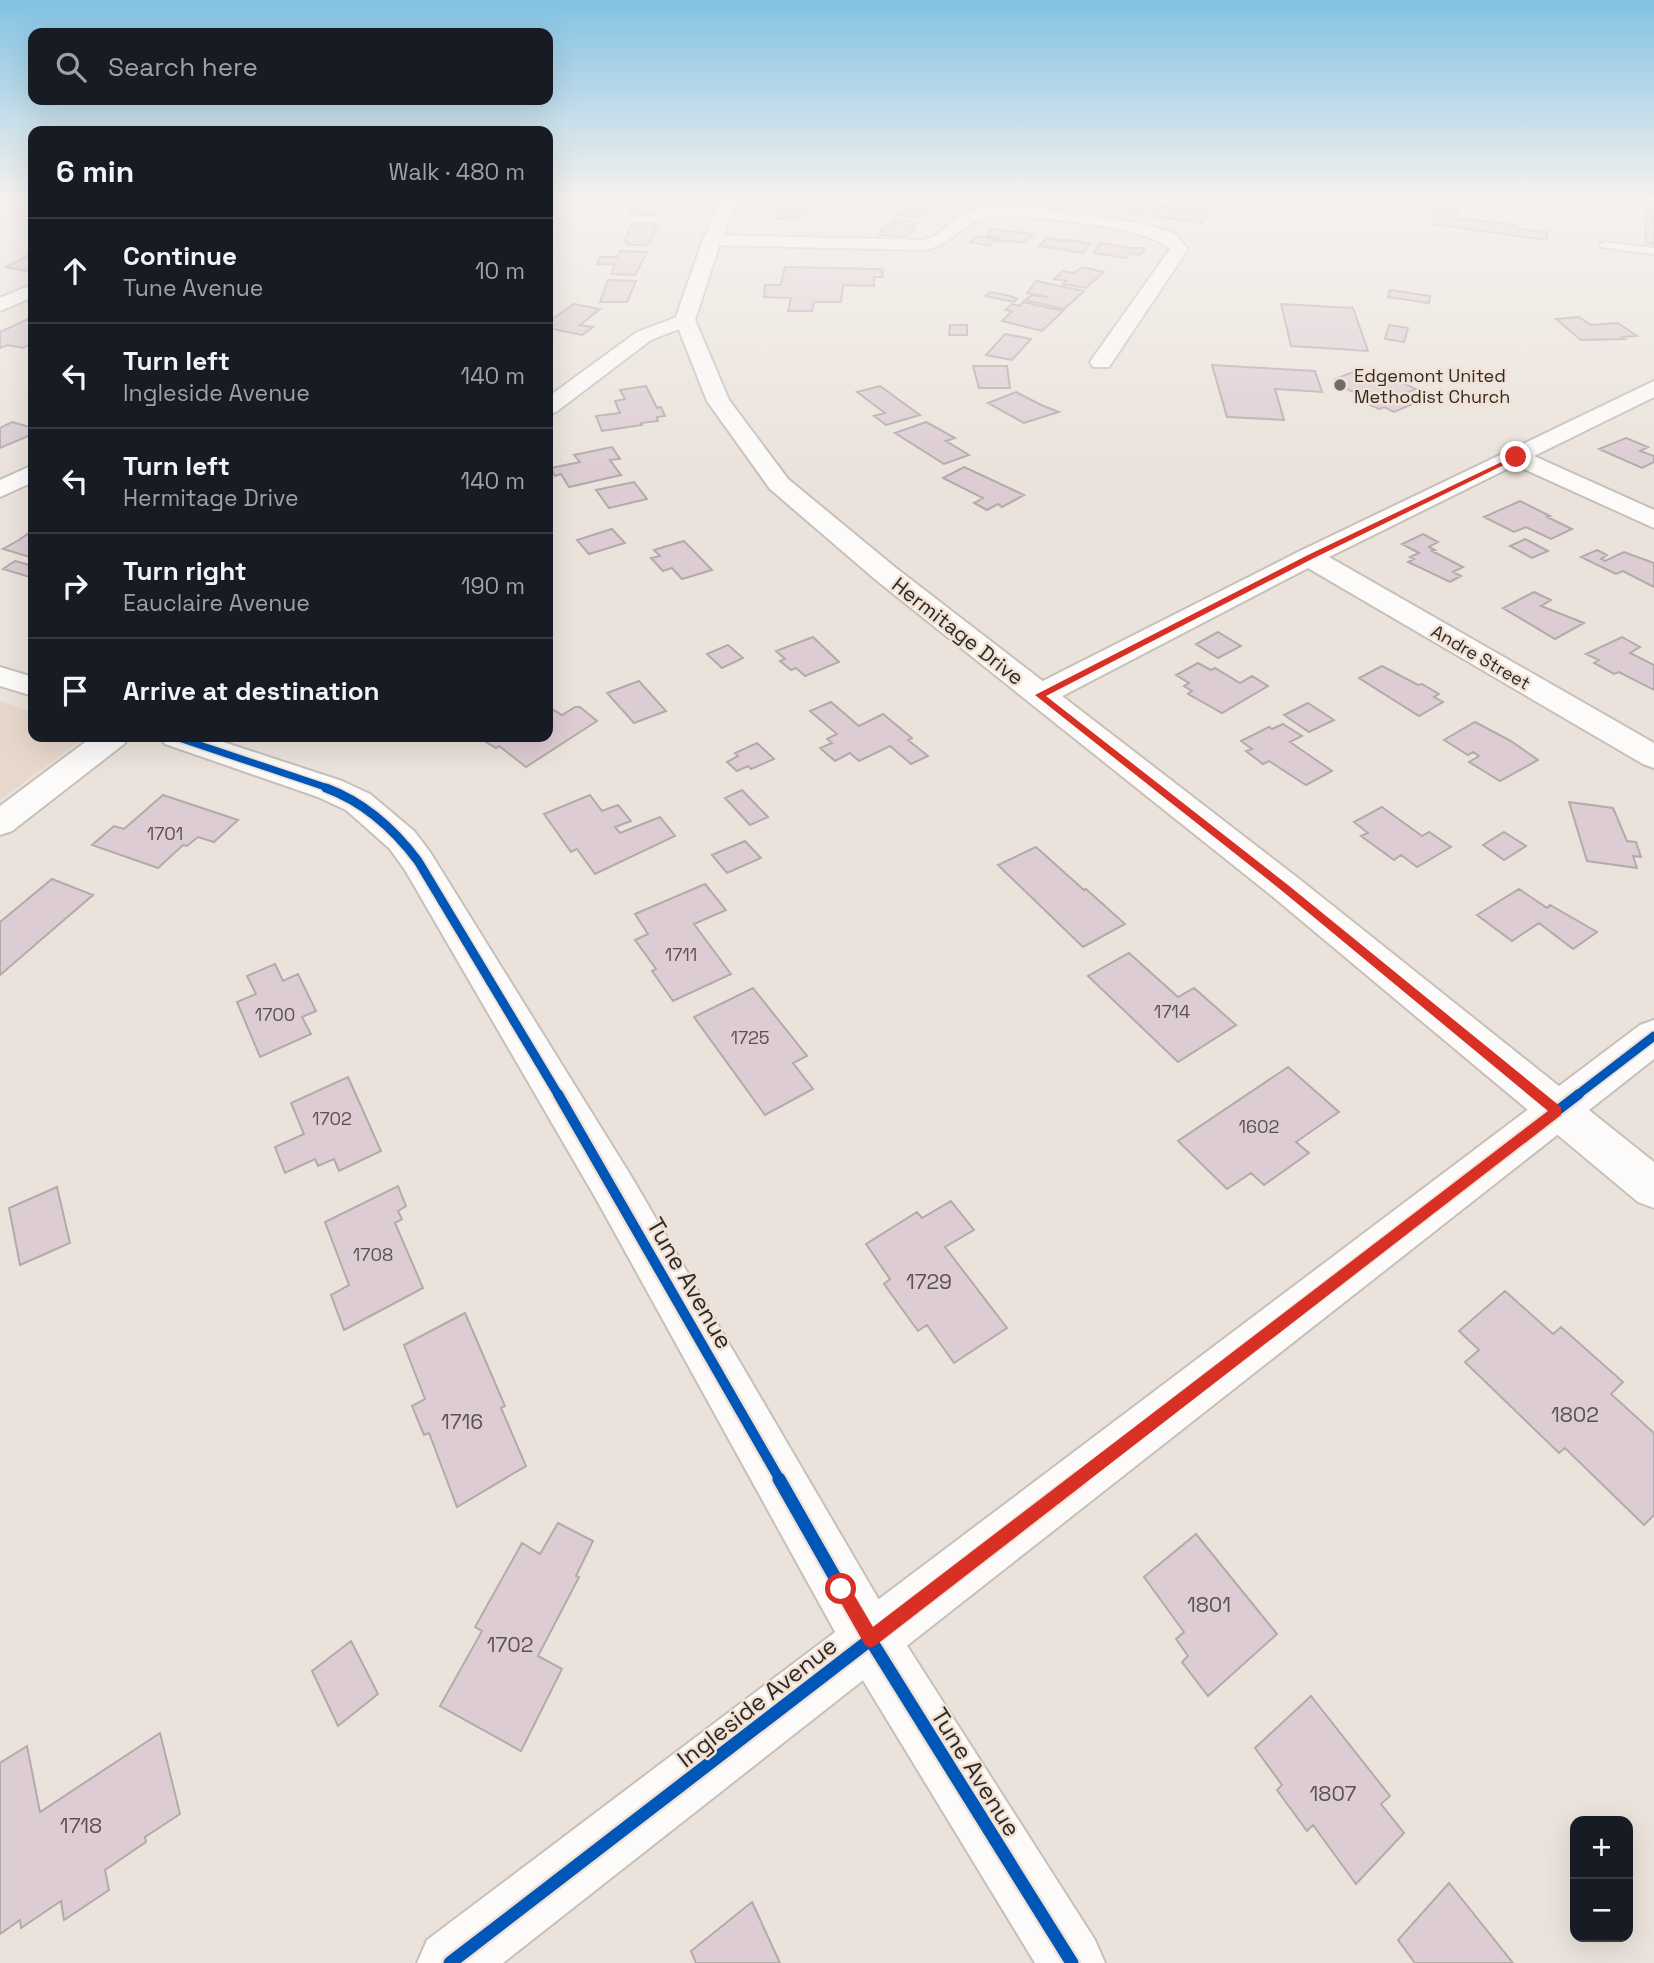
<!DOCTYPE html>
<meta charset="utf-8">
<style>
:root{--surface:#171b24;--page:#242831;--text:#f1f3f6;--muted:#9ea1a6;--line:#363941}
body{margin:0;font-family:"Space Grotesk",sans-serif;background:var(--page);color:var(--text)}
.controls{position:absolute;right:21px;bottom:21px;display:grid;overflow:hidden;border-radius:14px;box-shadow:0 7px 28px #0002}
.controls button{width:63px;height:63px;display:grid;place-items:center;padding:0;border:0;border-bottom:2px solid var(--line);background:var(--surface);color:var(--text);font:35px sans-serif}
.stop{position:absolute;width:21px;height:21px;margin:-16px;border:5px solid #d93025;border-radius:50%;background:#fff}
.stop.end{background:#d93025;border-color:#fff;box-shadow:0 2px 7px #0008}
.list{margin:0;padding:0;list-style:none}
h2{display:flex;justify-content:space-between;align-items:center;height:91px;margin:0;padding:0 28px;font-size:30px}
h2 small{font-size:23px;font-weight:400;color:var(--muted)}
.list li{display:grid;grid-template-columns:46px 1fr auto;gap:21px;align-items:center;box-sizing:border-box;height:105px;padding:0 28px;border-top:2px solid var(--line)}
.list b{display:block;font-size:26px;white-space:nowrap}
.list p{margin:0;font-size:23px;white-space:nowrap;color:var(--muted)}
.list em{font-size:23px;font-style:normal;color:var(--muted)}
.icon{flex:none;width:38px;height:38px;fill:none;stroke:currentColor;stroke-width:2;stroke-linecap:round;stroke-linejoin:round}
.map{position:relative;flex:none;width:1654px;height:1963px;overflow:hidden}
.search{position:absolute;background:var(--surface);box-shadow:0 7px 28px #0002;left:28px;top:28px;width:525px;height:77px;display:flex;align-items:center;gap:18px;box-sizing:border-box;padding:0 24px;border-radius:14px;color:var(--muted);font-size:26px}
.panel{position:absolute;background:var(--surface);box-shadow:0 7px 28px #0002;left:28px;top:126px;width:525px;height:616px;border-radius:14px}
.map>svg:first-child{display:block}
</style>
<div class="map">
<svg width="1654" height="1963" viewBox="0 0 1654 1963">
<rect width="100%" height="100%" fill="#ebe3db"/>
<!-- built -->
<path fill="#e8d8cc" d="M0 701 33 712V737H86L0 800Z"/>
<!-- building -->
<path fill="#ddccd3" stroke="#b1abaa" stroke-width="2" d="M625 196H662L654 215 630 214 636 202H622Z
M1044 196 1077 197 1093 196 1085 206 1041 200Z
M1257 196H1336L1371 201 1366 211Z
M1386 196H1422L1417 210 1383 206Z
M1440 196H1473L1469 207 1460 206 1458 215 1435 212Z
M1534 196H1581L1615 201 1614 207Z
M914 201 934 204 918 218 898 215Z
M1102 201 1135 206 1137 203 1147 204 1139 214 1095 207Z
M788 202H798L797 208 807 209 804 217 775 219 778 207 787 208Z
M1160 206 1209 212 1202 223 1153 216Z
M1645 209 1654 210V244L1646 243Z
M1435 216 1515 225V229L1548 232 1546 240 1432 224Z
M895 220 916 222 912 229H915L906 237 879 235 885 226 891 227Z
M632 224H657L650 243 646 245H628L629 242H624Z
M993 229 1033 234 1026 242 997 241 999 238 986 236Z
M977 236 996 239 989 246 970 242Z
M1047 238 1066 241 1068 239 1090 244 1083 253 1039 246Z
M1101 243 1131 248H1145L1140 255 1131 253 1127 258 1093 253Z
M620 251 647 252 635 275 612 274 614 264H597L600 257H617Z
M30 254H33V268L26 271 6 267Z
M785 267 876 269 883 270 882 277H874V286L843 285 841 302H814L812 311H788L791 298 764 297 765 285H781Z
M1082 267 1104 272 1086 288 1063 284 1066 281 1054 279 1063 271 1075 273Z
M608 280 636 281 627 302H600Z
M1036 281 1084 291 1064 309 1025 300 1032 295 1048 297 1027 293Z
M1390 290 1430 296 1429 303 1388 297Z
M990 292 1010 296 1017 299 1014 302 985 296Z
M1023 302 1063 311 1042 331 1002 321 1012 311 1005 310 1012 304 1020 306Z
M574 304 600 309 580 325 593 327 582 335 548 328V322Z
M1281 304 1353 308 1368 351 1291 346Z
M1579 317 1591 325 1618 323 1637 336 1622 337 1625 339 1581 340 1556 319Z
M30 318 33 319V333L30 335 33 336V343L23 348 8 345 0 348V332Z
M950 325H967V335H949Z
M1389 325 1408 328 1404 342 1385 339Z
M1005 334 1031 339 1012 360 986 355Z
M1212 365 1315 371 1322 392 1275 389 1284 420 1227 417Z
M973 366H1007L1010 388H979Z
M1353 372 1370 377 1379 373 1416 389 1406 393 1422 400 1394 412 1384 407 1379 409 1363 402 1369 399 1338 385 1344 383 1335 379Z
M646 386 657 408 661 407 665 416 657 417 658 421 641 423 642 425 602 431 596 416 620 413 615 401 625 399 620 390Z
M880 386 920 415 886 425 874 416 885 413 857 392Z
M1016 392 1041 405 1059 412 1024 423 988 403Z
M12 422 33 428V434L0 448V428Z
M926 422 955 438 946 441 969 455 944 464 895 433Z
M1626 438 1648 447 1640 451 1654 456V462L1642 468 1599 449Z
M612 447 620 459 610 460 621 475 569 487 561 474 555 476 551 468 580 462 574 455Z
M964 467 1024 495 1002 507 998 504 987 510 974 503 983 498 943 478Z
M634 482 647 499 609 508 596 490Z
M1520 501 1550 516 1547 517 1572 529 1551 539 1526 527 1514 532 1484 517Z
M612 529 625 543 589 554 577 540Z
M33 530V558L3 549 19 540Z
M1423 534 1438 542 1429 547 1435 550 1432 551 1463 567 1453 572 1461 576 1450 582 1408 562 1414 559 1410 557 1419 553 1402 544Z
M1525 539 1548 551 1532 558 1510 546Z
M684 541 712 570 682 579 672 568 663 571 651 558 660 556 654 550Z
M1597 550 1607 555 1601 559 1605 561 1624 552 1654 563V587L1623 571 1616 574 1581 557Z
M15 561 33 566V578L3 569Z
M1534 592 1551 600 1541 606 1584 623 1555 639 1503 608Z
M1218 632 1241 646 1218 658 1196 644Z
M813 637 839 662 805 676 796 668 791 670 780 661 785 659 776 651Z
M1622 637 1640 647 1630 653 1654 665V690L1619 672 1614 674 1594 663 1599 660 1586 654Z
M728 645 743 658 722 668 707 654Z
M1198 663 1211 670 1215 668 1240 683 1252 676 1268 686 1222 713 1188 694 1192 691 1184 686 1189 683 1176 675Z
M1382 666 1418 685 1422 684 1439 694 1434 697 1443 702 1419 716 1359 678Z
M639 681 666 711 634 723 607 693Z
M831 702 859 726 883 714 912 738 908 740 928 756 911 764 890 746 859 761 850 753 835 761 820 748 832 743 827 739 837 734 810 711Z
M1308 703 1334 720 1309 732 1284 715Z
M575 707H580L597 721 526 767 499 746 496 748 478 737H548V709L550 708 562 715Z
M1475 722 1511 741 1538 760 1500 781 1469 762 1479 756 1473 752 1468 755 1444 740Z
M1283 724 1302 736 1290 742 1332 771 1306 785 1269 761 1263 764 1246 751 1252 749 1241 741 1269 727 1272 729Z
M757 743 774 759 751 769 748 766 737 771 727 762 738 756 735 753Z
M742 790 768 817 750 825 725 798Z
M163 795 238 820 214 842 198 837 187 846 183 845 158 868 92 845 114 826 124 829Z
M590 795 602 811 618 805 631 821 615 827 620 833 660 817 675 836 595 874 577 849 571 852 544 814Z
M1569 802 1613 808 1627 841 1636 842 1641 857 1633 856 1637 868 1587 861Z
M1382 807 1422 836 1429 832 1451 847 1417 867 1401 855 1394 860 1361 836 1368 833 1354 822Z
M1504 832 1526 846 1504 860 1483 845Z
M745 841 761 858 727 873 712 855Z
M1036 847 1084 890 1086 889 1125 924 1083 947 998 865Z
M52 879 93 895 0 975V922Z
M705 884 726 910 694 924 731 974 673 1001 652 971 656 969 635 940 648 934 635 914Z
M1519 889 1547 908 1550 905 1597 932 1573 949 1539 923 1512 941 1477 915Z
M1129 953 1178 997 1194 988 1236 1025 1178 1062 1088 976Z
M275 964 283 981 298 974 316 1011 302 1017 311 1034 260 1057 237 1002 256 994 247 976Z
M753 988 807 1056 793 1063 813 1089 765 1115 694 1017Z
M1288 1067 1339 1112 1296 1142 1309 1153 1264 1185 1251 1173 1227 1189 1178 1141Z
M348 1077 381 1151 339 1171 334 1159 318 1166 315 1159 285 1173 275 1147 304 1134 291 1103Z
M398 1186 406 1206 398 1211 402 1219 395 1223 423 1288 344 1330 331 1295 349 1285 325 1222Z
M57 1187 70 1243 20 1265 9 1208Z
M951 1201 974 1230 945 1247 1007 1328 954 1363 927 1325 918 1331 884 1284 890 1279 866 1244 917 1212 922 1218Z
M1505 1291 1553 1334 1561 1327 1623 1382 1611 1394 1654 1433V1515L1644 1525 1565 1448 1559 1453 1465 1362 1479 1350 1459 1331Z
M465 1313 505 1406 501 1408 526 1466 457 1507 429 1433 424 1435 412 1406 425 1399 404 1345Z
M558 1523 593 1541 576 1576 579 1577 538 1656 562 1669 521 1751 440 1706 482 1631 475 1627 522 1543 540 1554Z
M1196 1534 1277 1634 1208 1696 1182 1662 1188 1656 1176 1639 1184 1632 1144 1577Z
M351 1641 378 1694 338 1726 312 1671Z
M1311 1696 1390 1796 1381 1804 1404 1833 1356 1884 1313 1825 1307 1831 1277 1790 1282 1785 1255 1748Z
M160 1733 180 1814 145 1837 146 1842 105 1870 109 1890 64 1920 61 1901 21 1928 20 1920 0 1934V1763L27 1746 40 1812Z
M1449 1883 1513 1963H1415L1398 1940Z
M752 1902 780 1963H696L691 1951Z"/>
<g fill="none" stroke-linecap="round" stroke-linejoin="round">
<defs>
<path id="service" d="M1490 196H1498L1504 208H1498Z
M1604 242 1654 248V254L1601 247 1599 245Z"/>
<path id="minor" d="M990 207H1033L1145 224 1175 234 1188 249 1109 367H1093L1090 362 1170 249C1155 228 1007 210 981 219 960 226 952 244 925 250L712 245 703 240 712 235 924 240 936 235 962 214Z
M33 284V297L0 311V298Z
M685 314 692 316 695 320 692 324 651 340 556 412 548 414V397L637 332Z
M1654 381V397L1534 456 1654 510V528L1515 465 1329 557 1654 743V768L1643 764 1308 568 1051 702 1040 704 1029 702 1025 695 1029 688 1300 551Z
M33 465V482L0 497V480Z
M92 737H129L124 744 12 831 0 835V806Z
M1654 1020V1059L503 1963H417L427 1940 1640 1025Z"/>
<path id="tertiary" d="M723 196H739L721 240 695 320 729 400 788 479 896 568 1298 878 1654 1162V1208L1638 1202 1272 896 876 580 770 489 707 401 675 320 703 240Z
M0 667 33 677V696L0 686Z
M160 737H208L342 781 370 794 414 831 430 852 631 1176 890 1619 1095 1940 1105 1963H1035L850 1659 599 1204 405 870 390 849 346 810 318 797 165 744Z"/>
</defs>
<!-- service casing -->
<use href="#service" stroke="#c6c0ba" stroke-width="4"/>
<!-- minor casing -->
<use href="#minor" stroke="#c6c0ba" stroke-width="4"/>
<!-- tertiary casing -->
<use href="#tertiary" stroke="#c6c0ba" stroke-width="4"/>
<!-- service -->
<use href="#service" fill="#fcfbfa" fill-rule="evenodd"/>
<!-- minor -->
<use href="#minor" fill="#fcfbfa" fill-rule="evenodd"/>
<!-- tertiary -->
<use href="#tertiary" fill="#fcfbfa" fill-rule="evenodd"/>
<defs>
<path id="cycleway-far3" d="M176 737 331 789"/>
<path id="cycleway-far2" d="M326 788C364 802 394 829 418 861L559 1096
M1576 1096 1654 1036"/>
<path id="cycleway-far1" d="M558 1094 780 1480
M1077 1480 1579 1094"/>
<path id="cycleway" d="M779 1479 870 1639 1072 1963
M450 1963 1079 1479"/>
</defs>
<!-- cycleway-far3 casing -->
<use href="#cycleway-far3" stroke="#f1e2d5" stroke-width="10"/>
<!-- cycleway-far2 casing -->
<use href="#cycleway-far2" stroke="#f1e2d5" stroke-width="13"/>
<!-- cycleway-far1 casing -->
<use href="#cycleway-far1" stroke="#f1e2d5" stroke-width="15"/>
<!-- cycleway casing -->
<use href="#cycleway" stroke="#f1e2d5" stroke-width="18"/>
<!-- cycleway-far3 -->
<use href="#cycleway-far3" stroke="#0057b8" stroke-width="7"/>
<!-- cycleway-far2 -->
<use href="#cycleway-far2" stroke="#0057b8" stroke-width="9"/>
<!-- cycleway-far1 -->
<use href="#cycleway-far1" stroke="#0057b8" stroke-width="10"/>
<!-- cycleway -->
<use href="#cycleway" stroke="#0057b8" stroke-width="13"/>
</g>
<!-- sky -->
<linearGradient id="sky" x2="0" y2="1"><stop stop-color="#82c2e3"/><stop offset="0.42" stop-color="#f6f2ef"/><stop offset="1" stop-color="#f6f2ef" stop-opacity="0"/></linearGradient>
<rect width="1654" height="471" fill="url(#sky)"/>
<!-- route -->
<path fill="#d93025" d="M1514 456 1520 457 1312 559 1046 696 1288 885 1561 1107V1115L876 1645 870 1648 865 1645 836 1594 833 1589 836 1583 841 1580 847 1583 873 1627 1548 1111 1281 890 1035 695 1306 556Z"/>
<!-- markers -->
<circle fill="#716b65" stroke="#f1e2d5" stroke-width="2.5" cx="1340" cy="385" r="7"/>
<g text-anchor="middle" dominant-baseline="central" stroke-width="5" stroke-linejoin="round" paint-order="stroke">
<!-- far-poi labels -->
<g font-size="18" fill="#302a25" stroke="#f1e2d5" text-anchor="start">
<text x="1354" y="375">Edgemont United<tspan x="1354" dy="21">Methodist Church</tspan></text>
</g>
<!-- far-street labels -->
<g font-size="18" fill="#302a25" stroke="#f1e2d5">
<text transform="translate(1481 657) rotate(30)">Andre Street</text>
</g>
<!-- number labels -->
<g font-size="18" fill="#5b5250">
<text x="165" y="833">1701</text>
<text x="681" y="954">1711</text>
<text x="1172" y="1011">1714</text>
<text x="275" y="1014">1700</text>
<text x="750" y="1037">1725</text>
<text x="332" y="1118">1702</text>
<text x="1259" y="1126">1602</text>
<text x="373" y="1254">1708</text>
</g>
<!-- street labels -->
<g font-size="21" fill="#302a25" stroke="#f1e2d5">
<text transform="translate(958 631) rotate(38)">Hermitage Drive</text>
</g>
<!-- near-number labels -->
<g font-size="21" fill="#5b5250">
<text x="929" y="1281">1729</text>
<text x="1575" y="1414">1802</text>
<text x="462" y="1421">1716</text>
<text x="1209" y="1604">1801</text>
<text x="510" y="1644">1702</text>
<text x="1333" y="1793">1807</text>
<text x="81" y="1825">1718</text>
</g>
<!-- near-street labels -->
<g font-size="24" fill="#302a25" stroke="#f1e2d5">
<text transform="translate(690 1283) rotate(60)">Tune Avenue</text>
<text transform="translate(757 1702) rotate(-38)">Ingleside Avenue</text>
<text transform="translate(976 1772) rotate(58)">Tune Avenue</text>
</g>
</g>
</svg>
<div class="controls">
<button>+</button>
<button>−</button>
</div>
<div class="stop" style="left:841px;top:1589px"></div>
<div class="stop end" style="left:1516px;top:457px"></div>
<div class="search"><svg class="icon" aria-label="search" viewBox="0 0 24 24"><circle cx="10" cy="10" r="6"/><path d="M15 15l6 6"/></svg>Search here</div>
<section class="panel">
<h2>6 min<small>Walk · 480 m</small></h2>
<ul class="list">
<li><svg class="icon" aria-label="ahead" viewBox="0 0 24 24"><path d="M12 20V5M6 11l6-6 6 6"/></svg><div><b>Continue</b><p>Tune Avenue</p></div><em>10 m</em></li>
<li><svg class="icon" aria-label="left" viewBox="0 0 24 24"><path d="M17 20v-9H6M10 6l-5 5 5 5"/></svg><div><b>Turn left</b><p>Ingleside Avenue</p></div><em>140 m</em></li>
<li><svg class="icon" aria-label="left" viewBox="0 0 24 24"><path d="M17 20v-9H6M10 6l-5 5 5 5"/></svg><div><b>Turn left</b><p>Hermitage Drive</p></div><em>140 m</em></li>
<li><svg class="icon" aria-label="right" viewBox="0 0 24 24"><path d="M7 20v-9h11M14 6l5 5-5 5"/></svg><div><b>Turn right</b><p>Eauclaire Avenue</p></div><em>190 m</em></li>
<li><svg class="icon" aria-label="arrive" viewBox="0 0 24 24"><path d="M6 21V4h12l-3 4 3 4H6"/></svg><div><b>Arrive at destination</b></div></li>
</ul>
</section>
</div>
